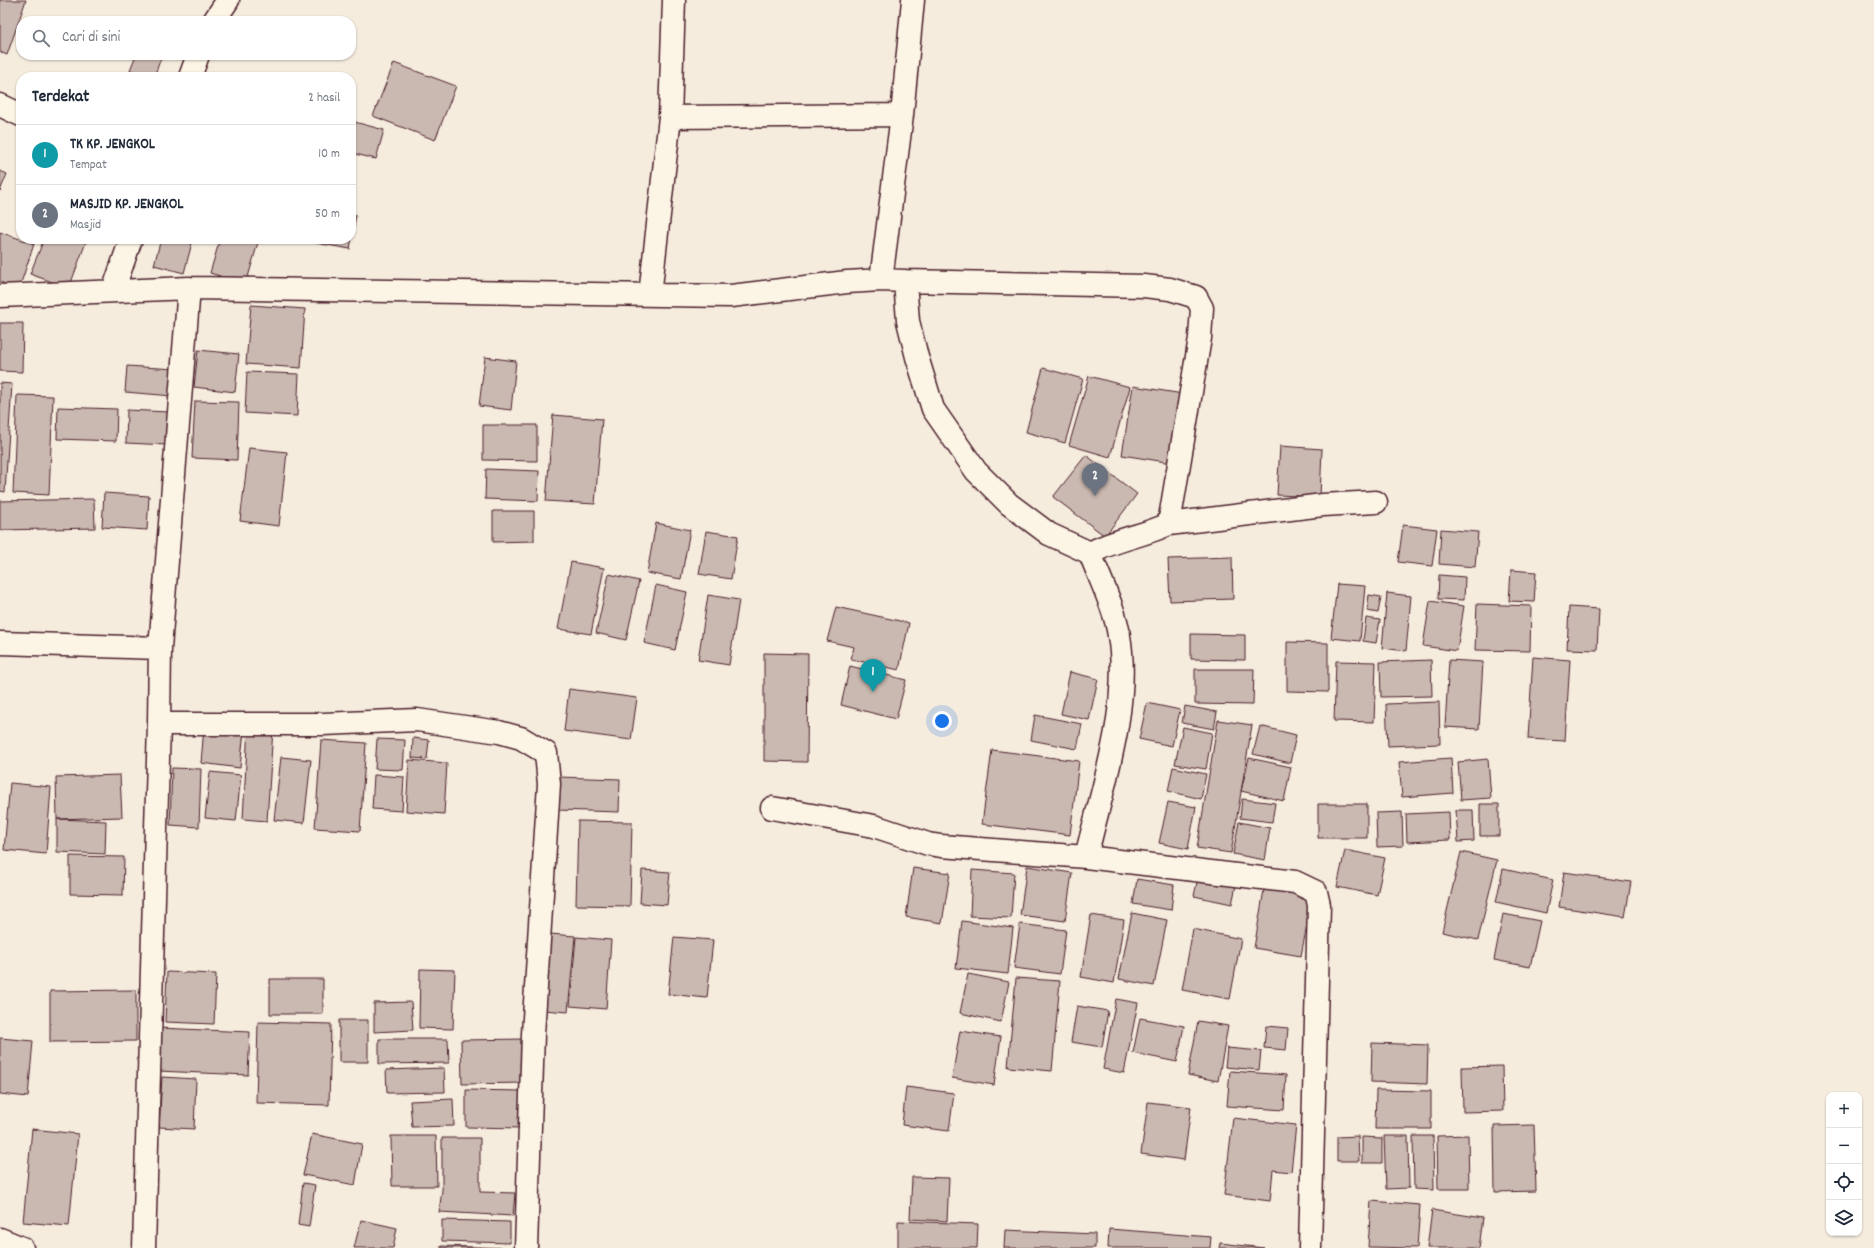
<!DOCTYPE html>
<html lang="id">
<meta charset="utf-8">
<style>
:root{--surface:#fff;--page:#f2f2f3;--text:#1f2937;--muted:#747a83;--line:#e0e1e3;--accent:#0f766e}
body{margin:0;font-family:Dekko,sans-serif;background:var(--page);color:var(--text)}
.controls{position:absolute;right:12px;bottom:12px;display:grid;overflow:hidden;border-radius:8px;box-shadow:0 1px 3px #0004}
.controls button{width:36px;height:36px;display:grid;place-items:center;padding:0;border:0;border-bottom:1px solid var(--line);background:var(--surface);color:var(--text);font:20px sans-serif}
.you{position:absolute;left:942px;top:721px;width:14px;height:14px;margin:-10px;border:3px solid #fff;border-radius:50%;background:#1a73e8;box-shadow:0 0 0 6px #1a73e833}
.badge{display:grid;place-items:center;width:26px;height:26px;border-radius:50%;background:var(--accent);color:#fff;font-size:13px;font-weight:700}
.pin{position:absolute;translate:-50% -33px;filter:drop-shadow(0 1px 2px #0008)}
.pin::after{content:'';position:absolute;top:21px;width:14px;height:12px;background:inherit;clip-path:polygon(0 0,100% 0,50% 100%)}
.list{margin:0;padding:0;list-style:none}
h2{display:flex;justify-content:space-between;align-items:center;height:52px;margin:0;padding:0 16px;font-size:17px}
h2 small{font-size:13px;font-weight:400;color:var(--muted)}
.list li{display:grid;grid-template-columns:26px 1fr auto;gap:12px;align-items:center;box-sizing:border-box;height:60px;padding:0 16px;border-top:1px solid var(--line)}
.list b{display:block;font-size:15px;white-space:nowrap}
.list p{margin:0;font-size:13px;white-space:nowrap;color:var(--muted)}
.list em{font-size:13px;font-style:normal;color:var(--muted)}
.icon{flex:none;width:22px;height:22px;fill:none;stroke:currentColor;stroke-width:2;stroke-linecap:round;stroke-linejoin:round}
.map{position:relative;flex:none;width:1874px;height:1248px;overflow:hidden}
.search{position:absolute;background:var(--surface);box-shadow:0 1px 3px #0004;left:16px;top:16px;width:340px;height:44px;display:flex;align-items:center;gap:10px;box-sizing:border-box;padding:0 14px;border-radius:16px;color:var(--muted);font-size:15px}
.panel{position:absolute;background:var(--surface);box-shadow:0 1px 3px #0004;left:16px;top:72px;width:340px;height:172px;border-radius:16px}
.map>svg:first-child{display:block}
</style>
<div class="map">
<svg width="1874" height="1248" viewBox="0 0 1874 1248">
<rect width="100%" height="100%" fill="#f5ecde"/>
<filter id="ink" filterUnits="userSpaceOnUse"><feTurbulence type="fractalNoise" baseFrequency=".025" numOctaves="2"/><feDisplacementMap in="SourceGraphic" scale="8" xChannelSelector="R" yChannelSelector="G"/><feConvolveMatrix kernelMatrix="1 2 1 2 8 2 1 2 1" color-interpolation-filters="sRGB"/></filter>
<g filter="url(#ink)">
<!-- building -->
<path fill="#cab9b1" stroke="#4a1f2b" d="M0 0H26L7 55 0 52Z
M136 55H162L154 77H149L130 70Z
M394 63 456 86 435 140 373 116Z
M351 121 384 130 376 159 351 153Z
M0 171 7 174 0 191Z
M351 214 356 215 350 249 316 243 317 239H351Z
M0 232 34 244 19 289 0 282Z
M44 239H77L86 242 69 288 30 274Z
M161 239H193L184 273 154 265Z
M220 239H259L246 284 210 273Z
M251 305 305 309 301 368 246 364Z
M0 323H23L22 372 0 371Z
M198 350 239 354 235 392 194 387Z
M485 357 516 361 511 410 479 406Z
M127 366 175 369 173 396 125 392Z
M1043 368 1083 379 1065 443 1026 432Z
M247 372 299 374 297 416 245 413Z
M1089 376 1130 387 1110 457 1069 445Z
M0 383 12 384 5 492 0 491Z
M1133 386 1183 394 1172 463 1122 455Z
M17 395 53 396 49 495 13 493Z
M195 401 239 402 237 460 192 458Z
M58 407 117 409 116 441 57 439Z
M127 410 168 412 167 445 126 443Z
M553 415 602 419 595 504 546 501Z
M483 425H537V461L483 460Z
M1280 446 1322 449 1320 497 1277 495Z
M249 448 287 452 279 526 240 521Z
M1086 455 1137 494 1105 536 1053 497Z
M486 469 539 471 538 501 485 499Z
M104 493 149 496 147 530 102 527Z
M94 499 95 528 0 530V501Z
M493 511H534V541L493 542Z
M656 523 690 530 681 579 647 573Z
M1403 525 1437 529 1432 566 1398 562Z
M1441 529 1478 532 1475 567 1439 564Z
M706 531 738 536 731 579 699 574Z
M1232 557 1233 599 1170 601 1168 559Z
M571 562 604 568 591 634 558 629Z
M1511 570 1536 572 1534 602 1509 601Z
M609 574 639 581 626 640 596 633Z
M1439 575 1465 577 1464 600 1438 599Z
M1337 584 1365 586 1360 641 1331 638Z
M656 585 687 592 675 650 644 643Z
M1387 593 1411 596 1406 651 1382 648Z
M708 595 739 600 729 665 698 660Z
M1369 595 1381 597 1378 613 1367 611Z
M1430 601 1464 606 1457 651 1423 646Z
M1477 604 1531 606 1530 651 1475 650Z
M836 607 909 623 899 670 851 659 854 647 827 641Z
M1569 607 1599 609 1597 650 1567 649Z
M1366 618 1380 620 1376 643 1363 641Z
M1191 634 1245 635V660L1191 659Z
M1287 642 1328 643V692L1287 691Z
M764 653 808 654 807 762 764 761Z
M1533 657 1570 660 1565 741 1528 739Z
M1431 660 1432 696 1381 697 1380 662Z
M1449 660 1483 662 1479 729 1445 727Z
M1336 661 1376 662 1374 722 1334 721Z
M850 666 906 680 896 719 841 705Z
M1195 669H1254L1253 705 1195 704Z
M1070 672 1098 679 1089 720 1061 714Z
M569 689 637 698 631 740 564 731Z
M1439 702 1440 744 1388 746 1386 704Z
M1147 703 1180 710 1172 746 1139 739Z
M1185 706 1217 712 1214 729 1182 723Z
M1035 715 1082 724 1077 749 1031 740Z
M1218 720 1252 725 1231 853 1197 848Z
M1260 726 1296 735 1290 763 1253 754Z
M204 727 244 731 240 768 201 763Z
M248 727 273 729 267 821 243 819Z
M1183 727 1212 733 1206 769 1175 764Z
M413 738 429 740 427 759 412 758Z
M377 739 405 740 403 770 375 769Z
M321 740 366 743 360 831 315 828Z
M992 750 1079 761 1070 835 982 824Z
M281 757 311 760 304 823 274 820Z
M1249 758 1291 767 1284 801 1241 791Z
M1451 758 1453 793 1402 797 1399 762Z
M1488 759 1491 798 1461 800 1458 762Z
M409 760 447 763 444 814 406 811Z
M1173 767 1206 774 1201 799 1168 791Z
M172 768 201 769 199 827 170 825Z
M210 772 241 775 236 821 205 818Z
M120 775 122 817 57 819 56 777Z
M374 775 404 777 402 811 372 809Z
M558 777 620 779 619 812 557 810Z
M10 783 51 787 46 854 4 850Z
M1242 799 1275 803 1272 822 1240 818Z
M1168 802 1196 807 1188 849 1159 843Z
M1318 804H1367V838H1318Z
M1480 804H1499V836H1480Z
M1456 810H1473L1474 841 1458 842Z
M1402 812 1403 846 1377 847 1376 813Z
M1449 812 1450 840 1407 842 1406 814Z
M57 819 106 821 105 854 57 852Z
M578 821 632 822 630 906 576 905Z
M1239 822 1270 828 1265 860 1233 854Z
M1345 850 1385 858 1377 895 1337 887Z
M1461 852 1497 860 1478 940 1442 932Z
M70 856 124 857 123 895 70 894Z
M1027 866 1072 873 1065 921 1020 915Z
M913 868 950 873 942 923 906 917Z
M1503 869 1553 880 1546 913 1496 902Z
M642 870 670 872 667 905 640 903Z
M972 870 1014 873 1011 918 970 916Z
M1564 872 1631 882 1625 917 1559 907Z
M1199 873 1237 881 1232 904 1194 896Z
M1137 879 1174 885 1171 910 1133 904Z
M1265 884 1313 893 1301 956 1254 948Z
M1132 913 1167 920 1154 986 1119 979Z
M1503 914 1540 921 1530 967 1494 960Z
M1091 915 1124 920 1114 983 1081 977Z
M962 921 1013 928 1008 974 956 968Z
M1020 924 1066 930 1060 974 1014 968Z
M1193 929 1241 939 1230 999 1182 990Z
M550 934 575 936 568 1012 543 1010Z
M576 937 611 940 606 1009 570 1006Z
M674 937 713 940 707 998 668 994Z
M420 969 455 970 453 1029 419 1028Z
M167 972 216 974 214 1024 165 1022Z
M968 974 1009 982 1001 1022 960 1013Z
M1016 978 1060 981 1052 1071 1008 1067Z
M270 979H323V1014H270Z
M136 990V1041L50 1042V991Z
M1116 999 1138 1003 1124 1073 1103 1069Z
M411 1002 413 1030 374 1032V1003Z
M1077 1006 1108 1011 1102 1047 1071 1042Z
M1140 1018 1184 1026 1177 1062 1133 1053Z
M339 1020H368V1062H339Z
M1198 1021 1228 1026 1218 1081 1188 1075Z
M258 1022 331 1024 329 1105 256 1103Z
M1266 1026 1288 1028 1286 1050 1264 1048Z
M159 1028 250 1032 248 1075 157 1071Z
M960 1031 1001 1037 994 1085 952 1078Z
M0 1038 33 1041 28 1097 0 1094Z
M379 1039H448L449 1063 379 1064Z
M526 1039V1083L462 1084 461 1040Z
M1372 1043 1428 1045 1427 1084 1371 1082Z
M1227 1048 1261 1051 1259 1070 1225 1067Z
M1502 1066 1503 1111 1463 1112 1462 1067Z
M444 1068 445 1092 387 1093 386 1070Z
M1230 1071 1286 1075 1284 1110 1227 1106Z
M162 1077 196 1079 194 1129 159 1127Z
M906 1087 954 1093 949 1131 902 1125Z
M466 1090 523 1091V1128L466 1127Z
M1376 1090 1431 1091V1129H1375Z
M453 1099 454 1126 412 1127 410 1101Z
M1148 1102 1191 1107 1184 1160 1141 1154Z
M1233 1118 1296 1125 1291 1172 1273 1170 1270 1201 1224 1195Z
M1534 1125 1536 1191 1495 1192 1494 1126Z
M32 1129 78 1134 69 1226 23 1222Z
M312 1134 362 1144 355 1185 303 1175Z
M1468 1135 1469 1189H1438L1437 1136Z
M391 1136H436L437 1186H392Z
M1358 1136 1359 1161H1337V1137Z
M1384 1136H1408L1409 1188 1386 1189Z
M1413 1136H1433L1434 1190 1414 1189Z
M1362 1137 1382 1138V1163H1362Z
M442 1138H480V1192L515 1193 513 1216 439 1212 442 1190Z
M912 1177 949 1178 947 1221 910 1219Z
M303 1183 315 1185 309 1227 298 1225Z
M1371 1201 1420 1205 1417 1248 1368 1247Z
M1432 1210 1483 1218 1479 1248H1427Z
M361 1220 397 1228 393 1248H354Z
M442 1220 510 1222V1243L442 1241Z
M898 1221 978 1224 977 1248H898Z
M1109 1229 1211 1237 1210 1248H1108Z
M1005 1230 1095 1234V1248H1004Z
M1220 1243 1264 1248H1219Z
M441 1246 510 1248H441Z"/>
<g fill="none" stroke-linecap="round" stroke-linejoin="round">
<defs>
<path id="minor" d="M214 21 228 0
M190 77 198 55
M0 105 21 115
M670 117 902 115
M881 280 902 115 913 0
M905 281 1144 286 1170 289 1196 297 1202 308 1200 338 1169 524
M113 291 131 239
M650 295 670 117 674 0
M0 296 189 288 731 296 847 282 881 280 905 281 908 321 917 357 933 409 976 471 1009 504 1049 534 1090 553C1099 577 1116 611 1119 636 1131 706 1102 789 1086 857L1295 882 1316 892 1319 905 1310 1248
M1090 553C1116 539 1143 536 1169 524L1323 505 1376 502
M0 643 160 648 159 724H323L417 720 499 732 521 738 546 753 549 784 533 1034 526 1248
M160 648 189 288
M772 808 874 826 928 844 941 846 1086 857
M0 1239 22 1248
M144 1248 159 724"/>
</defs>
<!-- minor casing -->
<use href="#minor" stroke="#4a1f2b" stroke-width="25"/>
<!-- minor -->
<use href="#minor" stroke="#fcf5e5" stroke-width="22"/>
</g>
</g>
</svg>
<div class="controls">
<button>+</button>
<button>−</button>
<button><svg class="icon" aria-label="locate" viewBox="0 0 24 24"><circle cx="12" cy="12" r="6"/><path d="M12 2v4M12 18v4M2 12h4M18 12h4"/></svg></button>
<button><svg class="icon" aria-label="layers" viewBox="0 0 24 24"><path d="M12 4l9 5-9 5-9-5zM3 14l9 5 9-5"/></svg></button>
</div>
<div class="you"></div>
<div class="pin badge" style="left:873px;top:692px;background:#0f9aa8">1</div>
<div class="pin badge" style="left:1095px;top:496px;background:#6b7280">2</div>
<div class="search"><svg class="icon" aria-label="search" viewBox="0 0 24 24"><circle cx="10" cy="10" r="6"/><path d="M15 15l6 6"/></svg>Cari di sini</div>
<section class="panel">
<h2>Terdekat<small>2 hasil</small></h2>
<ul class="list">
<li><span class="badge" style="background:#0f9aa8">1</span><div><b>TK KP. JENGKOL</b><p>Tempat</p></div><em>10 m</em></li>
<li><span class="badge" style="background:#6b7280">2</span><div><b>MASJID KP. JENGKOL</b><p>Masjid</p></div><em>50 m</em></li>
</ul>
</section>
</div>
